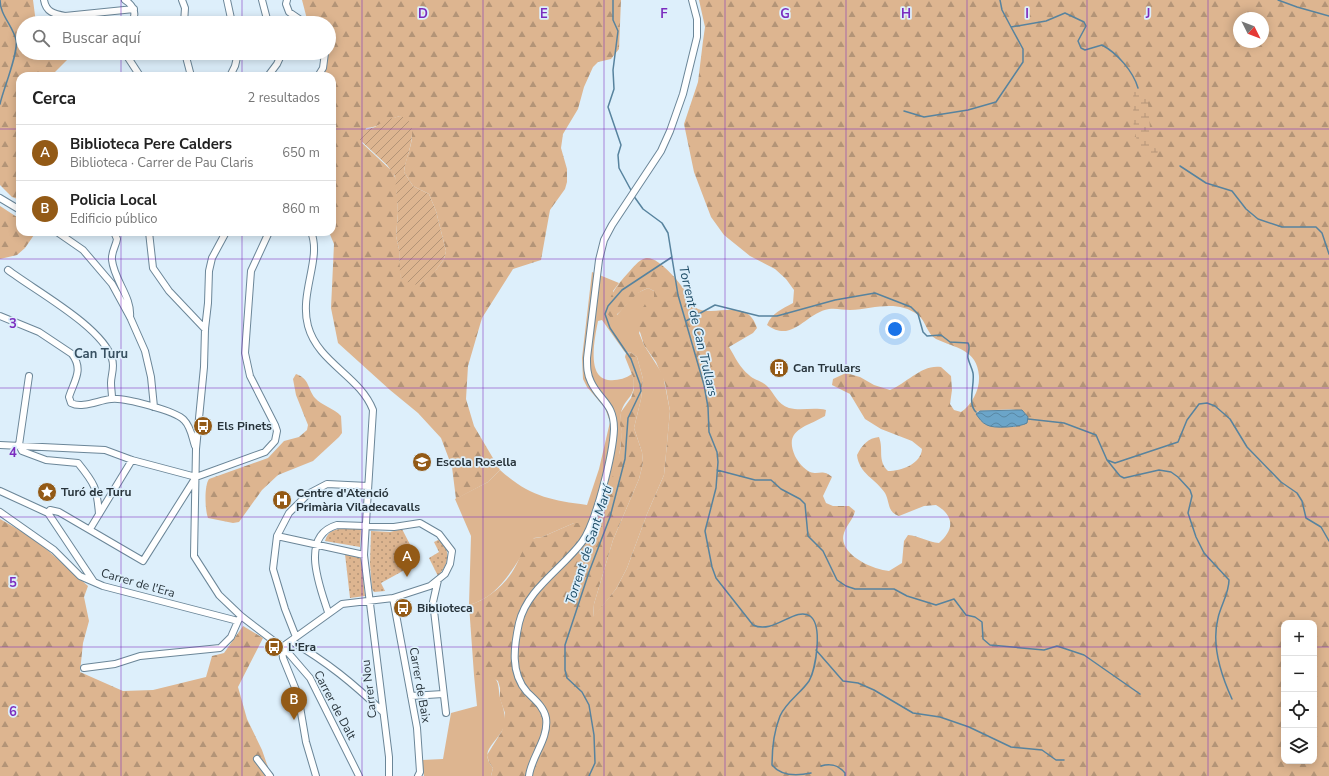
<!DOCTYPE html>
<html lang="es">
<meta charset="utf-8">
<style>
:root{--surface:#fff;--page:#f6f6f6;--text:#222;--muted:#767676;--line:#e0e0e0;--accent:#935a16}
body{margin:0;font-family:"Nunito Sans",sans-serif;background:var(--page);color:var(--text)}
.controls{position:absolute;right:12px;bottom:12px;display:grid;overflow:hidden;border-radius:8px;box-shadow:0 2px 10px #0003}
.controls button{width:36px;height:36px;display:grid;place-items:center;padding:0;border:0;border-bottom:1px solid var(--line);background:var(--surface);color:var(--text);font:20px sans-serif}
.compass{position:absolute;left:1233px;top:12px;width:36px;height:36px;border-radius:50%;background:var(--surface);box-shadow:0 2px 10px #0003;rotate:132deg}
.you{position:absolute;left:895px;top:329px;width:14px;height:14px;margin:-10px;border:3px solid #fff;border-radius:50%;background:#1a73e8;box-shadow:0 0 0 6px #1a73e833}
.badge{display:grid;place-items:center;width:26px;height:26px;border-radius:50%;background:var(--accent);color:#fff;font-size:13px;font-weight:700}
.pin{position:absolute;translate:-50% -33px;filter:drop-shadow(0 1px 2px #0008)}
.pin::after{content:'';position:absolute;top:21px;width:14px;height:12px;background:inherit;clip-path:polygon(0 0,100% 0,50% 100%)}
.list{margin:0;padding:0;list-style:none}
h2{display:flex;justify-content:space-between;align-items:center;height:52px;margin:0;padding:0 16px;font-size:17px}
h2 small{font-size:13px;font-weight:400;color:var(--muted)}
.list li{display:grid;grid-template-columns:26px 1fr auto;gap:12px;align-items:center;box-sizing:border-box;height:56px;padding:0 16px;border-top:1px solid var(--line)}
.list b{display:block;font-size:15px;white-space:nowrap}
.list p{margin:0;font-size:13px;white-space:nowrap;color:var(--muted)}
.list em{font-size:13px;font-style:normal;color:var(--muted)}
.icon{flex:none;width:22px;height:22px;fill:none;stroke:currentColor;stroke-width:2;stroke-linecap:round;stroke-linejoin:round}
.map{position:relative;flex:none;width:1329px;height:776px;overflow:hidden}
.search{position:absolute;background:var(--surface);box-shadow:0 2px 10px #0003;left:16px;top:16px;width:320px;height:44px;display:flex;align-items:center;gap:10px;box-sizing:border-box;padding:0 14px;border-radius:22px;color:var(--muted);font-size:15px}
.panel{position:absolute;background:var(--surface);box-shadow:0 2px 10px #0003;left:16px;top:72px;width:320px;height:164px;border-radius:12px}
.map>svg:first-child{display:block}
</style>
<div class="map">
<svg width="1329" height="776" viewBox="0 0 1329 776">
<defs>
<pattern id="forest-firs" width="22" height="20" patternUnits="userSpaceOnUse"><rect width="22" height="20" fill="#ddb590"/><path d="M5 1l3.5 6h-7zM16 11l3.5 6h-7z" fill="#b39477"/></pattern>
<pattern id="wetland-marsh" width="20" height="14" patternUnits="userSpaceOnUse"><rect width="20" height="14" fill="#ddb590"/><path d="M1 5h8M5 5V1M11 12h8M15 12V8" fill="none" stroke="#b39477"/></pattern>
<pattern id="park-dots" width="8" height="8" patternUnits="userSpaceOnUse"><rect width="8" height="8" fill="#ddb590"/><path d="M2 2h.1M6 6h.1" fill="none" stroke="#b39477" stroke-width="1.8" stroke-linecap="round"/></pattern>
<pattern id="garden-furrows" width="10" height="10" patternUnits="userSpaceOnUse"><rect width="10" height="10" fill="#ddb590"/><path d="M-1 1l2-2M0 10L10 0M9 11l2-2" fill="none" stroke="#b39477"/></pattern>
<pattern id="water-waves" width="16" height="10" patternUnits="userSpaceOnUse"><rect width="16" height="10" fill="#6ba5c9"/><path d="M0 5q4-4 8 0t8 0" fill="none" stroke="#5887a4"/></pattern>
</defs>
<rect width="100%" height="100%" fill="#ddeffb"/>
<!-- grass -->
<path fill="#ddb590" d="M592 272 619 283 613 291 617 315 635 294 648 288 654 291V298L639 333 644 345 663 375 670 411 664 475 647 514 627 568 616 589 593 618 594 604 613 540 639 479 643 463 642 452 634 428 641 399 643 379 637 357 630 352 626 353 624 351 602 320 598 321C595 337 586 377 608 380 616 381 625 379 632 374 639 397 624 397 621 413 620 420 622 425 622 432 622 438 620 444 620 450 617 472 605 503 596 523H574L542 537 534 538C514 563 503 596 469 605L471 536 455 499 488 482 500 470C529 496 549 500 587 505L599 469 610 422 605 408 587 387 583 379 582 358Z
M486 674C502 677 497 689 501 701 504 710 507 720 502 731 498 738 491 744 488 751 486 758 489 763 493 768L491 776H424L422 760 443 759 451 713 477 706 474 675Z"/>
<!-- forest -->
<path fill="url(#forest-firs)" fill-rule="evenodd" d="M0 0H33L36 23H23V53H95L67 60 51 76H20V200L12 197 0 185Z
M302 0H621L619 49 611 59 598 62 593 67 584 87 578 109 563 134 561 148 567 169V182L565 189 550 210 541 260 513 269 482 318 468 366 466 399 474 426 500 470 488 482 456 499 452 467 441 438 418 413 390 390 338 343 331 308 334 244 329 232H332V76H315L322 65 318 53H329V23H308ZM400 116C423 131 406 151 404 172L413 186 429 194 436 211 446 251 444 259 436 270 420 284 401 278 399 249 396 236 398 213 396 180 393 172 362 143 366 128C379 128 387 119 400 116Z
M699 0H1329V776H491L493 768 489 762 487 755 502 731 505 713 500 699V688L498 681 489 675H474L469 605C487 600 505 585 514 569 520 559 522 549 530 539L542 537 574 523H596L605 503 620 451 622 429 620 425 621 412 631 398 634 389 633 377 625 357 626 353 630 352 637 357 643 379 641 399 634 428 642 452 643 463 639 479 613 540 594 604 593 617 616 589 627 568 647 514 664 475 670 411 665 383 656 362 644 345 636 319 648 299 654 298V291L648 288C629 295 625 312 611 318L607 313C608 296 617 285 628 273 633 268 638 260 646 258 659 256 682 285 688 295 691 301 692 306 698 309 718 317 747 297 757 328L753 333 729 347C735 357 740 368 749 375 754 380 762 381 767 386 775 394 777 404 789 408 801 411 814 407 826 410L825 416C807 427 783 429 795 456 798 462 804 469 810 472 819 475 823 469 832 477L823 496 826 503 833 506H849L855 511C853 520 847 524 844 533 837 554 873 570 889 571L902 563 904 541 908 535C919 536 928 542 939 543 954 530 955 516 936 505L924 506 899 516C887 512 890 502 885 493 876 479 859 474 857 455 862 445 868 438 879 437 884 450 877 460 888 471 901 471 921 464 922 449L912 441 881 429 865 419 850 394 832 385 833 379 846 373 860 377 874 385 890 390C907 383 922 364 941 367L951 376 952 390 950 404 954 410 961 412C972 405 980 389 979 376 977 349 955 348 936 339 927 334 926 321 918 315 897 299 874 309 850 310 844 310 836 308 829 309 805 313 793 344 767 325 772 313 782 309 793 303L794 290 786 279 775 269 750 256 724 235 711 217 694 172 684 124 698 82 703 41 705 27ZM1239 18H1263V42H1239ZM995 410C1007 410 1020 407 1028 417L1015 427H994L985 424 976 414 978 411ZM1284 623H1314V761H1284Z
M0 206 20 219V232H36L25 248 17 255 0 259Z
M296 374C310 379 307 388 315 398 322 406 334 408 341 416L342 433 339 437 313 461 278 475 262 490 239 522 233 523 208 518C205 510 204 486 209 479L268 458 284 441 299 437 307 430 308 425 296 395 293 379Z
M0 519 35 539 88 586 84 597 89 621 83 643 80 672 123 691 153 690 206 677 212 656 224 653 243 626 263 638 238 687 247 719 262 750 271 776H0Z"/>
<!-- wetland -->
<path fill="url(#wetland-marsh)" d="M1133 91H1147L1151 141 1158 152 1151 160C1129 142 1134 116 1133 91Z"/>
<!-- park -->
<path fill="url(#park-dots)" d="M347 528 361 529 360 547 325 541C328 530 336 529 347 528Z
M402 529 419 562 381 583 385 591 374 592 372 589 370 564 371 531 390 532Z
M440 539C452 552 448 565 438 576L429 558 439 552 434 542Z
M345 554 361 558 365 596 350 598Z"/>
<!-- garden -->
<path fill="url(#garden-furrows)" d="M400 116C424 122 405 157 404 172L413 186 429 194 436 211 446 251 444 259 434 273 420 284 412 285 401 278 400 273 399 249 396 236 398 213 395 176 387 165 359 139 362 131 375 127 386 120Z"/>
<!-- water -->
<path fill="url(#water-waves)" stroke="#57839e" d="M1017 410H1022L1028 417 1027 423C1021 427 993 429 987 425 982 423 979 418 976 414L980 411Z"/>
<g fill="none" stroke-linecap="round" stroke-linejoin="round">
<!-- stream -->
<path stroke="#57839e" stroke-width="1.5" d="M613 0V20L618 31 613 70 614 89 608 107 621 145 618 155 619 168 632 192
M1000 0 1002 10 1011 27 1046 21 1065 13 1084 22 1086 26 1078 41 1081 48 1085 50 1102 45C1117 53 1133 71 1138 88
M1278 0 1297 7 1329 16
M0 104C3 90 19 52 16 40 13 26 0 15 0 0
M904 111 924 117 968 110 996 102 1023 62V49L1011 27
M1180 166 1206 183 1232 191 1246 209 1258 219 1282 227H1316L1322 233 1329 254
M633 195 643 209 662 223 668 233 678 295 704 385 708 407 709 432 717 452 718 462 716 488 705 531 712 567 716 578 753 625C774 635 795 606 810 616 823 625 816 669 809 681 801 693 786 702 780 716 774 731 772 749 772 765 781 776 797 776 811 773
M686 321 715 305 759 316H777L835 300 875 293 911 307 918 314 923 332 927 336 941 335 950 342 968 343C971 348 967 353 968 358 969 363 972 368 973 373 975 384 967 404 976 412
M1028 419 1064 423 1096 435 1107 460 1115 463 1178 442 1187 420 1199 404 1207 403 1215 406 1230 419 1247 447 1281 482 1297 493 1302 501 1306 518 1321 527 1329 541
M1107 460 1120 476 1124 478 1159 470 1171 472 1178 477 1190 490 1192 496 1188 513 1196 537 1204 553 1229 580C1229 593 1221 605 1218 618 1211 645 1221 675 1232 699
M717 470 755 480H771L781 489 800 499 805 504 808 536 823 551 837 580 846 586 855 589H894L907 596 936 605 954 599 966 615 975 617 982 622 983 639 990 645 1044 650 1057 646 1084 655 1140 694
M816 650 843 681 858 683 874 690 913 713 940 717 969 727 1011 747 1042 750 1056 760H1064
M821 766C831 763 838 765 845 773V776
M589 776 595 763 594 735 589 705 582 692 567 678 565 670V645L589 572 610 517 625 459 628 418 641 391 640 384 631 359 610 328 605 314 608 306 622 290 672 257"/>
<defs>
<path id="minor" d="M44 0C46 12 54 14 65 16L134 9
M125 0C134 6 137 13 132 23
M182 0 185 8 184 23
M227 0 232 23
M262 0 268 23
M287 0 286 4 289 12 305 23
M125 53 140 76
M185 53 191 76
M79 76H84
M230 76 235 66 238 53
M268 76 277 64 282 53
M318 76 323 68 325 53
M0 198 20 210
M57 232 83 250 112 284 130 317 145 351 151 377 154 407
M114 232 117 239C116 246 111 252 112 260 114 280 132 297 130 317
M149 232 153 268 169 291 205 329
M226 232 212 258 209 271 208 303 205 329 204 367 196 449 194 556 219 595 241 616 279 645
M311 232C322 258 299 293 308 326 318 363 360 376 373 410L364 555 389 757V776
M8 270C34 290 103 327 112 359 115 367 111 375 111 383 111 388 112 393 112 398
M0 316 39 332 72 354C84 370 74 381 69 397L71 403C82 409 99 400 111 399 123 397 176 411 184 420 191 427 192 437 195 446
M29 376 19 445 22 451 46 460 78 463C95 484 97 488 99 514
M0 445 105 450 132 460 196 477
M196 477 265 452 275 441 277 431 275 425 250 376 245 353 251 271 269 232
M0 491 48 513 94 582
M0 512 54 550 80 576 103 586 238 621 241 616
M48 513 50 510 59 512 143 561 196 477
M90 529 132 460
M277 536 364 555
M438 580 433 602 446 713
M393 598 417 728 420 772 418 776
M296 637 285 609 273 569 277 536 289 513 308 494 327 484 368 486
M291 641C327 662 353 683 383 712
M279 645V649L282 651 283 658 298 695 306 742 316 776
M285 645 342 604 393 598 430 586 445 574 450 564 452 551 439 534 420 523 394 527 337 525C299 536 320 587 328 612
M285 649 310 678 359 776
M84 668 115 664 140 656 220 648 231 637 238 621
M411 696 443 694
M257 759 270 776
M529 776C531 757 549 739 546 718 544 707 535 700 527 692 510 673 514 646 519 623 527 589 562 569 582 542 596 523 613 454 614 429 614 403 600 401 591 382 587 374 587 367 587 358L599 260 604 240 612 225 661 151 670 131 683 94 697 37V19L692 0"/>
</defs>
<!-- minor casing -->
<use href="#minor" stroke="#6b8698" stroke-width="8"/>
<!-- minor -->
<use href="#minor" stroke="#fff" stroke-width="6"/>
</g>
<!-- grid -->
<path fill="none" stroke="#7b2cbf" stroke-width="1" stroke-opacity="0.55" d="M121 0V23M242 0V23M362 0V776M483 0V776M604 0V776M725 0V776M846 0V776M967 0V776M1087 0V776M1208 0V776M121 53V76M242 53V76M0 129H20M332 129H1329M121 232V776M242 232V776M0 259H1329M0 388H1329M0 517H1329M0 647H1284M1314 647H1329"/>
<!-- icons -->
<defs>
<symbol id="building-disc" viewBox="-11 -11 22 22"><circle r="9.5" fill="#935a16" stroke="#ddeffb"/><path d="M-4-6H4V6H1V3H-1V6H-4ZM-2.5-4.3h1.7v1.8h-1.7ZM.8-4.3h1.7v1.8H.8ZM-2.5-1h1.7V.8h-1.7ZM.8-1h1.7V.8H.8Z" fill="#fff"/></symbol>
<symbol id="bus-disc" viewBox="-11 -11 22 22"><circle r="9.5" fill="#935a16" stroke="#ddeffb"/><path d="M-5-6H5V4H4V6H2V4H-2V6H-4V4H-5ZM-3.5-4V0h7V-4ZM-3.5 1.2v1.5H-2V1.2ZM2 1.2v1.5H3.5V1.2Z" fill="#fff"/></symbol>
<symbol id="school-disc" viewBox="-11 -11 22 22"><circle r="9.5" fill="#935a16" stroke="#ddeffb"/><path d="M0-5L7-2L0 1L-7-2ZM-4 1L0 2.5L4 1V4Q0 6-4 4Z" fill="#fff"/></symbol>
<symbol id="sight-disc" viewBox="-11 -11 22 22"><circle r="9.5" fill="#935a16" stroke="#ddeffb"/><path d="M0-6L1.8-2.2L6-1.7L2.9 1.2L3.7 5.4L0 3.3L-3.7 5.4L-2.9 1.2L-6-1.7L-1.8-2.2Z" fill="#fff"/></symbol>
<symbol id="hospital-disc" viewBox="-11 -11 22 22"><circle r="9.5" fill="#935a16" stroke="#ddeffb"/><path d="M-5-5h3v3.5h4V-5h3V5h-3V1.5h-4V5h-3Z" fill="#fff"/></symbol>
</defs>
<g fill-rule="evenodd">
<use href="#building-disc" x="768" y="357" width="22" height="22"/>
<use href="#bus-disc" x="192" y="415" width="22" height="22"/>
<use href="#school-disc" x="411" y="451" width="22" height="22"/>
<use href="#sight-disc" x="36" y="481" width="22" height="22"/>
<use href="#hospital-disc" x="271" y="489" width="22" height="22"/>
<use href="#bus-disc" x="392" y="597" width="22" height="22"/>
<use href="#bus-disc" x="263" y="636" width="22" height="22"/>
</g>
<g text-anchor="middle" dominant-baseline="central" stroke-width="3.5" stroke-linejoin="round" paint-order="stroke">
<!-- poi labels -->
<g font-size="12" font-weight="bold" fill="#28343b" stroke="#ddeffb" text-anchor="start">
<text x="793" y="368">Can Trullars</text>
<text x="217" y="426">Els Pinets</text>
<text x="436" y="462">Escola Rosella</text>
<text x="61" y="492">Turó de Turu</text>
<text x="296" y="493">Centre d'Atenció<tspan x="296" dy="14">Primària Viladecavalls</tspan></text>
<text x="417" y="608">Biblioteca</text>
<text x="288" y="647">L'Era</text>
</g>
<!-- street labels -->
<g font-size="12" fill="#28343b" stroke="#ddeffb">
<text transform="translate(138 583) rotate(16)">Carrer de l'Era</text>
<text transform="translate(420 685) rotate(80)">Carrer de Baix</text>
<text transform="translate(369 689) rotate(-97)">Carrer Nou</text>
<text transform="translate(335 705) rotate(62)">Carrer de Dalt</text>
</g>
<!-- water labels -->
<g font-size="13" font-style="italic" fill="#1b4a64" stroke="#ddeffb">
<text transform="translate(698 331) rotate(77)">Torrent de Can Trullars</text>
<text transform="translate(589 545) rotate(-72)">Torrent de Sant Martí</text>
</g>
<!-- neighbourhood labels -->
<g font-size="13" font-weight="bold" fill="#385162" stroke="#ddeffb">
<text x="101" y="354">Can Turu</text>
</g>
</g>
<g font-size="13" text-anchor="middle" font-weight="bold" fill="#7b2cbf" stroke="#ddeffb" stroke-width="3.5" stroke-linejoin="round" paint-order="stroke">
<text x="423" y="18">D</text>
<text x="544" y="18">E</text>
<text x="664" y="18">F</text>
<text x="785" y="18">G</text>
<text x="906" y="18">H</text>
<text x="1027" y="18">I</text>
<text x="1148" y="18">J</text>
<text x="13" y="328">3</text>
<text x="13" y="457">4</text>
<text x="13" y="587">5</text>
<text x="13" y="716">6</text>
</g>
</svg>
<div class="controls">
<button>+</button>
<button>−</button>
<button><svg class="icon" aria-label="locate" viewBox="0 0 24 24"><circle cx="12" cy="12" r="6"/><path d="M12 2v4M12 18v4M2 12h4M18 12h4"/></svg></button>
<button><svg class="icon" aria-label="layers" viewBox="0 0 24 24"><path d="M12 4l9 5-9 5-9-5zM3 14l9 5 9-5"/></svg></button>
</div>
<svg class="compass" viewBox="-18 -18 36 36"><path d="M0-13l5 13h-10z" fill="#e53935"/><path d="M0 13l5-13h-10z" fill="#767676"/></svg>
<div class="you"></div>
<div class="pin badge" style="left:407px;top:577px">A</div>
<div class="pin badge" style="left:294px;top:720px">B</div>
<div class="search"><svg class="icon" aria-label="search" viewBox="0 0 24 24"><circle cx="10" cy="10" r="6"/><path d="M15 15l6 6"/></svg>Buscar aquí</div>
<section class="panel">
<h2>Cerca<small>2 resultados</small></h2>
<ul class="list">
<li><span class="badge">A</span><div><b>Biblioteca Pere Calders</b><p>Biblioteca · Carrer de Pau Claris</p></div><em>650 m</em></li>
<li><span class="badge">B</span><div><b>Policia Local</b><p>Edificio público</p></div><em>860 m</em></li>
</ul>
</section>
</div>
